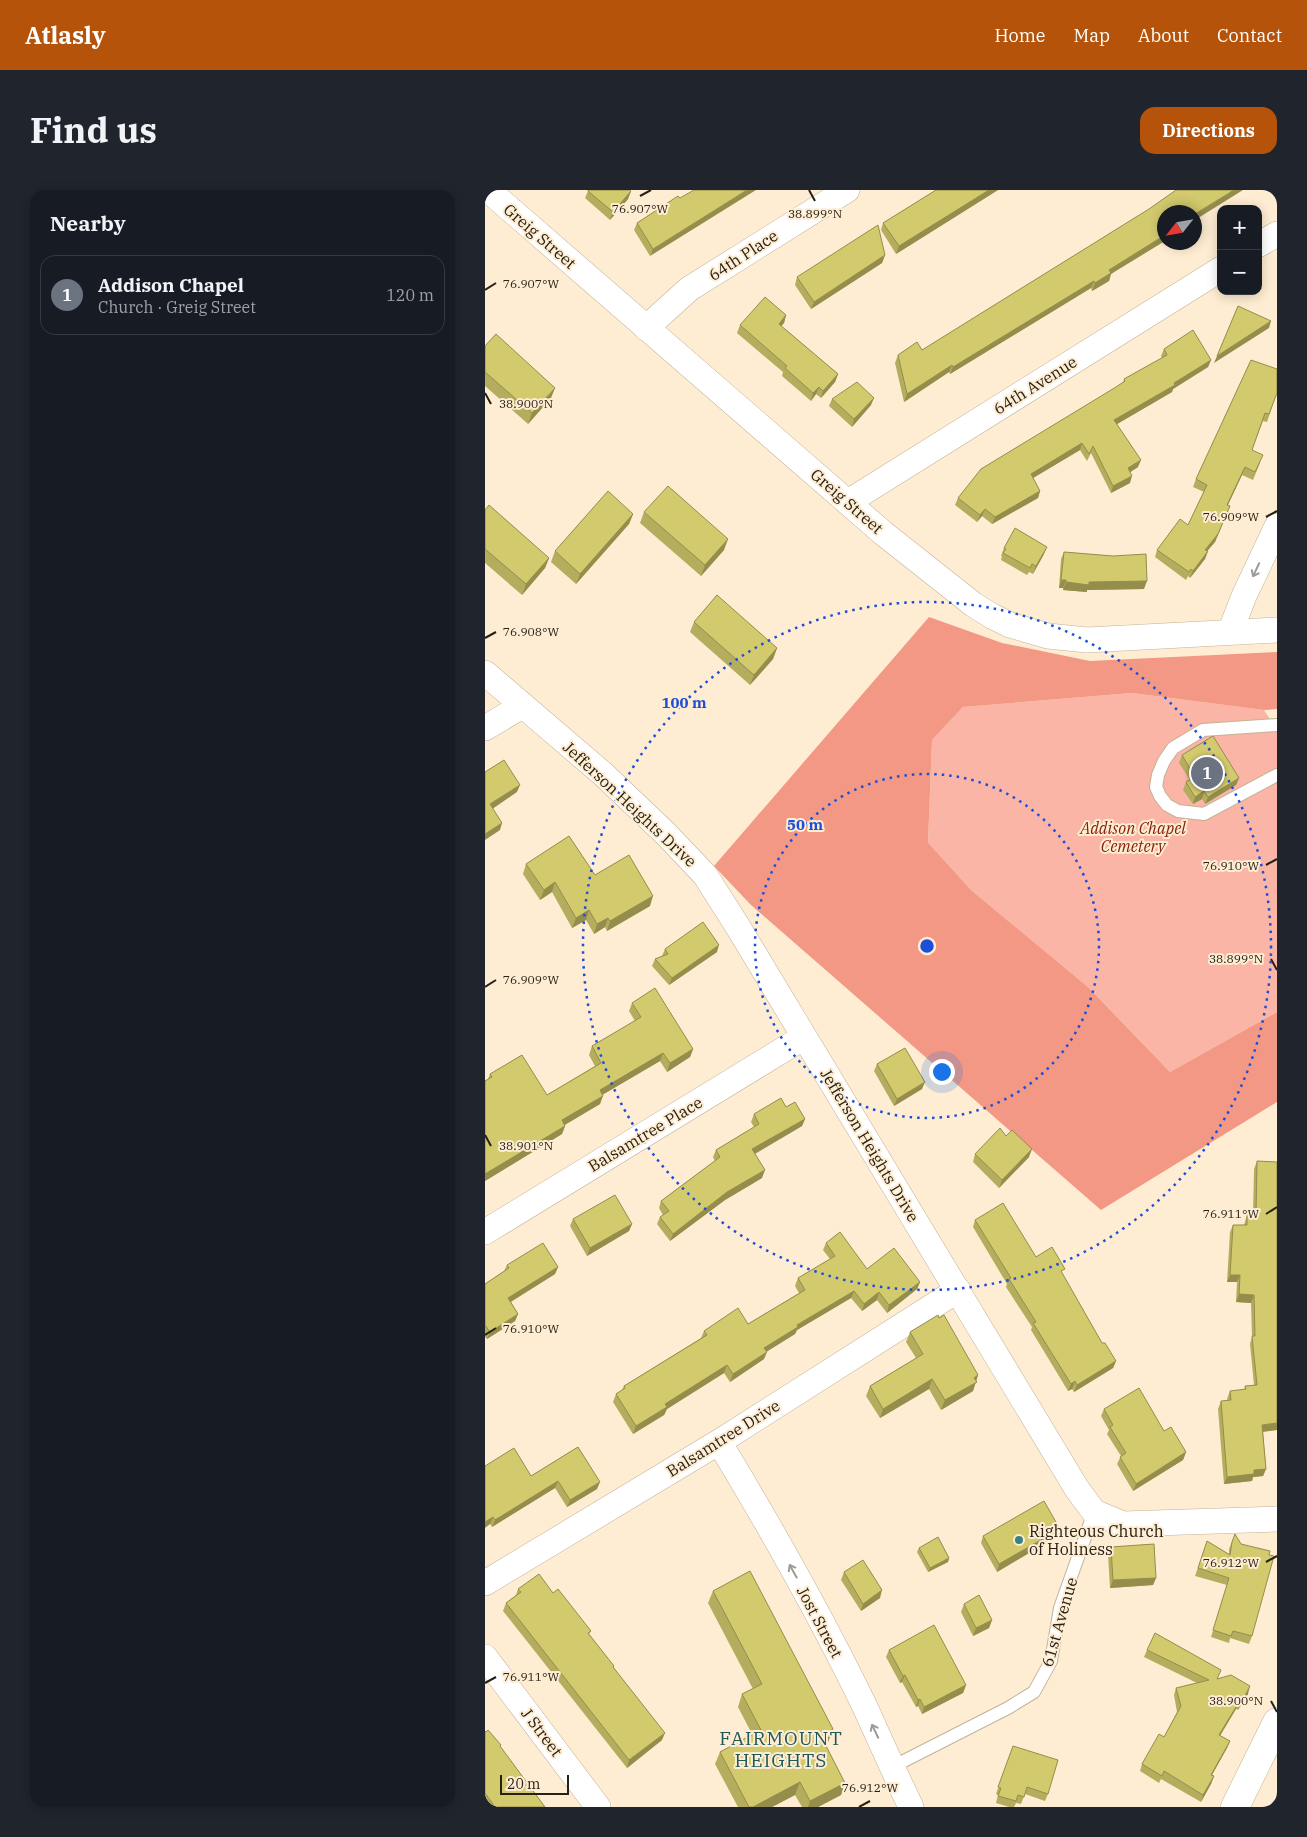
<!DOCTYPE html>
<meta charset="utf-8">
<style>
:root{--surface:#171b24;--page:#20242c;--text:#f1f3f6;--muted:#9ea1a6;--line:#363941;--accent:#b45309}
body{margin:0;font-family:"IBM Plex Serif",serif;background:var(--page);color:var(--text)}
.controls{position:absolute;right:15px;top:15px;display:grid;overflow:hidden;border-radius:10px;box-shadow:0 2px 12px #0003}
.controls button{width:45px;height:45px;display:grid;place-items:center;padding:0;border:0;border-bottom:1px solid var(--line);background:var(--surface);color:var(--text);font:25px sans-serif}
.compass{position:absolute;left:672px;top:15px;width:45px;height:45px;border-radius:50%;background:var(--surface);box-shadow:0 2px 12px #0003;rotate:239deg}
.scale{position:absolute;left:15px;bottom:12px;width:69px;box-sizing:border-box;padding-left:5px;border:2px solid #262016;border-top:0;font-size:14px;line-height:18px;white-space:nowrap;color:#262016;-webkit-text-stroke:4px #feedd2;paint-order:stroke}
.you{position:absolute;left:456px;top:881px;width:18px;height:18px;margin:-12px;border:4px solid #fff;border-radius:50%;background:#1a73e8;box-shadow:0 0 0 8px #1a73e833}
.badge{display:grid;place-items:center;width:32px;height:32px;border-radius:50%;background:var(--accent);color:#fff;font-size:16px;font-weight:700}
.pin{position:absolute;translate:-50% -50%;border:2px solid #fff;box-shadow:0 1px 5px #0006}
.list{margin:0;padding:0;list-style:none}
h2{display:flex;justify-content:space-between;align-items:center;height:65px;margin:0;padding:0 20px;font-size:21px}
h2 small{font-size:16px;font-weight:400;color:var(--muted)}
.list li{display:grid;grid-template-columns:32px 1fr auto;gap:15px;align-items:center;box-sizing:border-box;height:80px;margin:0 10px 10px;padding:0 10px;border:1px solid var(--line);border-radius:15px}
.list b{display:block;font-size:19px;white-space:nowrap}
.list p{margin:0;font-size:16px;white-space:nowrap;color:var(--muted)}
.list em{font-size:16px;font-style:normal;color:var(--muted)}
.map{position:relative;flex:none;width:792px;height:1617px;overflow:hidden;border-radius:15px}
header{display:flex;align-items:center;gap:30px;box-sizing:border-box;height:70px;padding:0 25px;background:var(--accent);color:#fff}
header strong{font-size:24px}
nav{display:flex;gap:28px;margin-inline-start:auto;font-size:18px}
.intro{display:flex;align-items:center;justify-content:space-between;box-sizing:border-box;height:120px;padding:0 30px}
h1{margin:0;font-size:35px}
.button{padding:12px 22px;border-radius:15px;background:var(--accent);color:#fff;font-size:18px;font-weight:700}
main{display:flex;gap:30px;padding:0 30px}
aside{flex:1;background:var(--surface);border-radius:15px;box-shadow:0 2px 12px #0003}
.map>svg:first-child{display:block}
</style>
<header>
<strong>Atlasly</strong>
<nav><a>Home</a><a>Map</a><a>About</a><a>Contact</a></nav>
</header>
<div class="intro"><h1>Find us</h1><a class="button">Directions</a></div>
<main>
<aside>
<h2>Nearby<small></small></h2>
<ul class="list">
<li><span class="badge" style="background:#6b7280">1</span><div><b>Addison Chapel</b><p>Church · Greig Street</p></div><em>120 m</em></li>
</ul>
</aside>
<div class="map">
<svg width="792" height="1617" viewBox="0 0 792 1617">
<rect width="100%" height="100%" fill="#feedd2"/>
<!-- green -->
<path fill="#fab5a6" d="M647 503 779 520 792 540V822L685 882 603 797 486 700 443 654 447 550 478 517Z"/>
<!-- forest -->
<path fill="#f39884" d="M444 427 517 453 605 471 792 462V519L779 520 647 503 478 517 447 550 443 653 486 700 603 797 685 882 792 822V912L616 1020 266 715 229 676Z"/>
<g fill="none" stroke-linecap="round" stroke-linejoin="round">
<defs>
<path id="service" d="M792 535 718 540 688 558 679 571 673 585 671 597 675 606 682 615 693 621 719 624 792 585
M407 1577 523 1518 549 1502 566 1471 575 1418 609 1322"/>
<path id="minor" d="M3 0 398 343 489 415 507 426 525 435 563 446 602 450 792 440
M773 55 792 44
M161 138 204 99 362 0
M363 312 736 79
M745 442 759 406 792 336
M0 483 118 584 181 644 220 685 253 737 592 1299 609 1322 638 1334 792 1329
M0 538 37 516
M0 1042 319 847
M234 1252C286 1338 336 1426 380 1517 395 1550 410 1584 426 1617
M0 1393 234 1252 473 1100
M0 1467 113 1617"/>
<path id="tertiary" d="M750 1617 792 1532"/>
</defs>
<!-- service casing -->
<use href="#service" stroke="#c2b298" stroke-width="14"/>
<!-- minor casing -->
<use href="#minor" stroke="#c2b298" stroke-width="26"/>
<!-- tertiary casing -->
<use href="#tertiary" stroke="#c2b298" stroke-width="29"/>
<!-- service -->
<use href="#service" stroke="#fff" stroke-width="12"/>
<!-- minor -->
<use href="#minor" stroke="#fff" stroke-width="25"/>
<!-- tertiary -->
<use href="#tertiary" stroke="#fff" stroke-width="28"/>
</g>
<!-- wall -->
<path fill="#b5ad5e" d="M451 0H513L411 64 396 40 398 33Z
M103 1H146L143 9 125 30 100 8Z
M195 8 165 66 149 40 152 33Z
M710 22 626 84 624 91 607 101 606 98 465 184 464 182 419 212 410 173 413 165 437 160Z
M400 65 397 73 326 119 310 95 312 87Z
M301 125 299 133 296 136 353 184 350 192 336 208 331 204 326 211 297 186 298 182 252 143 255 135Z
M0 156 66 208 43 234 0 196Z
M679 159 726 170 723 177 688 199 687 202 632 234 653 277 645 282V293L626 303 606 263 602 271 595 260 548 288 555 301 553 308 507 334 497 326 492 332 470 315 473 308 638 193 639 189 677 168 676 166Z
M792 203 782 232 778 231 767 260 775 273 768 290 757 285 743 315 745 316 730 352 722 361H723L720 369 705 388 703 386 701 390 670 367 672 360 703 335 719 302 708 297 711 289Z
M347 209 386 215 367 237 344 216Z
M0 320 64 368 60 378 37 405 0 373Z
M159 322 239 360 216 386 155 333Z
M148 324 144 334 91 394 66 372 70 361Z
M519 358 559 364 548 384 544 382 542 385 516 370 517 366H516Z
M579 362 659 399 602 400V402L578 400V398H574L576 369Z
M209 432 292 458 288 469 265 495 205 442Z
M697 565 754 588 751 595 720 614 717 609 708 614 698 600 701 592 705 590 694 573Z
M41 674 110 685 165 716 122 741 120 737 109 744 101 730 87 738 67 702 55 710 38 684Z
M180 759 232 762 184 795 167 776 170 769 177 766Z
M147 813 208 859 205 867 182 882 175 871 117 905 115 914 80 935V936L77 944 0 991V891L3 889 5 884 62 905 110 876 104 865 107 856 150 831 144 821Z
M392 874 437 899 409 916 389 881Z
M301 917 320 929 317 936 270 964 277 988 240 1010 185 1051 172 1034 175 1027 178 1025 174 1018 176 1011 230 971 228 967 231 960 269 937 266 932 269 924Z
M521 946 544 967 514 998 488 972 490 964Z
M772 971 792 1240 778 1242 781 1279 778 1286 768 1287 767 1291 739 1294 733 1219 736 1211H743L742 1209 745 1201 759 1200 760 1196 769 1195 765 1154 767 1147 766 1113 751 1112 752 1092H742L745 1042 748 1035H759L762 1025H768L769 979Z
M88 1029 147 1034 144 1041 102 1066 85 1036Z
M490 1030 578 1085 617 1153 631 1171 628 1178 589 1202 587 1199 583 1201 546 1140 547 1137 521 1097 522 1094 488 1037Z
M341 1053 382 1079 435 1092 432 1099 402 1123 392 1110 377 1121 366 1108 312 1140 310 1144 281 1162 279 1169 245 1192 239 1183 182 1219 179 1225 148 1244 128 1212 131 1204 137 1200 139 1196 216 1148 219 1141 263 1134 314 1103 310 1096 313 1088 345 1069 338 1060Z
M22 1075 73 1077 70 1084 26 1112 33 1124 30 1131 2 1149 0 1147V1094L19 1081Z
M425 1142 493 1185 488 1201 456 1220 444 1199 395 1228 381 1206 385 1196 431 1168 421 1152Z
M619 1219 679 1241 701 1262 698 1270 648 1301 632 1274 636 1266 622 1244 624 1240 616 1226Z
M93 1257 112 1299 82 1317 70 1298 7 1337 5 1334 0 1276 46 1286Z
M575 1339 573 1346 512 1382 496 1353 498 1346Z
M750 1344 767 1446 764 1454 745 1448 744 1453 726 1447 742 1395 710 1386 722 1351 744 1364V1359Z
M626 1357 671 1388 668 1395 625 1398 623 1364Z
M434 1358 464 1368 463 1372 443 1382 432 1362Z
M359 1382 395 1408 376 1421 356 1390Z
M33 1399 68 1403 106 1441 104 1444 129 1478 177 1550 142 1578 18 1421 21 1413 31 1405Z
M228 1401 348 1539 343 1552 340 1554 360 1593 356 1605 333 1617H317L310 1605 287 1617H253L230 1574 235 1562 267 1544 253 1517 257 1504 268 1499 223 1413Z
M479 1414 507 1430 504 1438 488 1446 476 1422Z
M404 1460 481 1495 478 1503 437 1524 433 1516 431 1517 417 1492 415 1493 401 1467Z
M662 1460 733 1488 763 1504 753 1520 751 1519 735 1546 745 1551 742 1558 727 1585 729 1586 726 1594 716 1612 676 1589 674 1593 655 1581 657 1574 679 1547 692 1522 689 1505 691 1498 712 1493 659 1467Z
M0 1541 16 1555 15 1557 60 1617H2L0 1614Z
M528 1556 563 1604 560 1611 540 1604 536 1614 531 1613 529 1617H524L511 1613 513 1605 511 1604Z"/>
<!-- shaded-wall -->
<path fill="#948d4c" d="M262 0H271L165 66 168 59Z
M504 0H513L411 64 414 56Z
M749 0H758L710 30V24Z
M146 1 143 9 125 30 128 22Z
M680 45V51L626 84 624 91 607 101 610 93 624 80Z
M400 65 397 73 326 119 329 112Z
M609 91 606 98 465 184 468 177Z
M301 125 299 133 291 142 294 134Z
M786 131 784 138 729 173 732 166Z
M726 170 723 177 688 199 687 202 627 237 629 230Z
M467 175 464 182 419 212 422 204Z
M353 184 350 192 336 208 338 201Z
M334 197 331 204 326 211 328 203Z
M70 198 66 208 43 234 47 223Z
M389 208 386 215 367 237 369 229Z
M597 253 595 260 543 291 546 284Z
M656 270 653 277 641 285 643 278Z
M760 277 757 285 739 323 742 315Z
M647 286 645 293 626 303 628 296Z
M555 301 553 308 507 334 510 327Z
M745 316 730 352 717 367 720 360Z
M500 319 497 326 492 332 495 325Z
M148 324 144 334 91 394 95 384Z
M243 349 239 360 216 386 220 375Z
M562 357 559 364 548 384 551 376Z
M723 361 720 369 705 388 708 381Z
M64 368 60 378 37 405 41 394Z
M576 390H581L578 398H574Z
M662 391 659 399 602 400V402L578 400 581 392Z
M292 458 288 469 265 495 269 485Z
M754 588 751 595 720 614 723 607Z
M35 595 32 602 3 622 5 614Z
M719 601 717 609 708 614 710 607Z
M17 633 15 640 0 650V644Z
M70 692 67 702 55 710 59 700Z
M168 706 165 716 122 741 125 731Z
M104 720 101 730 87 738 91 728Z
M123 728 120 737 109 744 112 734Z
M234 755 232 762 184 795 187 788Z
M208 859 205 867 182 882 185 873Z
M178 863 175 871 112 908 115 900Z
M440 892 437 899 409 916 412 909Z
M118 906 115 914 74 938 77 930Z
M320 929 317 936 264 967 267 959Z
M80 936 77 944 0 991V984Z
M547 959 544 967 514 998 517 990Z
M280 980 277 988 240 1010 185 1051 188 1044 242 1002Z
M147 1034 144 1041 102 1066 105 1058Z
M73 1077 70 1084 20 1115 23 1108Z
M745 1085H755L752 1092H742Z
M435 1092 432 1099 402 1123 404 1115Z
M369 1101 366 1108 312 1140 310 1144 276 1165 279 1158 312 1135Z
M394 1102 392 1110 377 1121 379 1114Z
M754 1104 769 1105 766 1113 751 1112Z
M33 1124 30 1131 2 1149 5 1142Z
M282 1162 279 1169 245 1192 248 1184Z
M631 1171 628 1178 589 1202 592 1195Z
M242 1175 239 1183 182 1219 179 1225 148 1244 151 1236 180 1214Z
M493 1185 488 1201 456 1220 460 1210Z
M447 1189 444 1199 395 1228 398 1219Z
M590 1191 587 1199 583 1201 586 1194Z
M792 1233V1240L774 1242 777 1235Z
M701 1262 698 1270 648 1301 651 1294Z
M781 1279 778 1286 768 1287 767 1291 739 1294 742 1287 769 1280Z
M73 1291 70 1298 7 1337 10 1330Z
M115 1292 112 1299 82 1317 85 1310Z
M8 1327 5 1334 0 1338V1332Z
M575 1339 573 1346 512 1382 514 1374Z
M464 1368 463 1372 443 1382 445 1378Z
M671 1388 668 1395 625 1398 628 1390Z
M397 1400 395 1408 376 1421 378 1414Z
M507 1430 504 1438 488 1446 491 1438Z
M420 1485 417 1492 415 1493 418 1486Z
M481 1495 478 1503 437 1524 439 1517Z
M765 1496 763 1504 753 1520 756 1513Z
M435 1509 433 1516 431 1517 433 1510Z
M754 1512 751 1519 731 1552 734 1545Z
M348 1539 343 1552 331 1558 336 1546Z
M180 1543 177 1550 142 1578 144 1570Z
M745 1551 742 1558 723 1592 726 1585Z
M729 1586 726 1594 716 1612 718 1605Z
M315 1592 310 1605 287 1617H268Z
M360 1593 356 1605 333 1617H323L325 1611Z"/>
<!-- building -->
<path fill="#d3c96d" stroke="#948d4c" d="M103 0H144L146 1 128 22 103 1Z
M209 0H262L168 59 152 33 193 6 195 8Z
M451 0H504L414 56 398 33Z
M691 0H749L710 24V22H680V45L624 80 626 83 610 93 609 91 468 177 467 175 422 204 413 165 432 152 437 160 664 19Z
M393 35 400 65 329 112 312 87Z
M280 107 301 125 294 134 353 184 338 201 334 197 328 203 300 178 302 176 255 135Z
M753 116 786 131 732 166Z
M708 140 726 170 689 193 690 195 629 230 656 270 643 278 647 286 628 296 608 256 604 264 597 253 546 284 555 301 510 327 500 319 495 325 473 308 496 279 631 197 640 191 639 189 682 165 679 159Z
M11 144 70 198 47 223 0 182V156Z
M766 170 792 179V203L784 224 780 223 767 260 778 265 770 282 760 277 742 315 745 316 733 344 720 360 723 361 708 381 706 379 704 382 672 360 695 329 703 335 722 295 711 289Z
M372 192 389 208 369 229 347 209Z
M183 296 243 349 220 375 159 322Z
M123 301 148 324 95 384 70 361Z
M4 315 64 368 41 394 0 359V320Z
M530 338 562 357 551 376 547 374 545 378 518 363 521 359 519 358Z
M579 362 628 366 661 364 662 391 604 392V395L581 392V390H576Z
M232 405 292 458 269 485 209 432Z
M728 546 754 588 723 607 719 601 710 607 701 592 710 587 697 565Z
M19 570 35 595 5 614 17 633 0 644V582Z
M84 646 110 685 144 665 168 706 125 731 123 728 112 734 104 720 91 728 70 692 59 700 41 674Z
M218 732 234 755 187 788 170 769 183 764 180 759Z
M170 798 208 859 185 873 178 863 115 900 118 906 77 930 80 936 0 984V891L7 887 5 884 37 865 62 905 116 873 107 856 156 827 147 813Z
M420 858 440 892 412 909 392 874Z
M296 908 301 917 310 912 320 929 267 959 280 980 242 1002 188 1044 175 1027 184 1021 176 1011 235 967 231 960 274 934 269 924Z
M515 938 521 946 527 940 547 959 517 990 490 964Z
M772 971 792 972V1233L777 1235 781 1279 769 1280V1284L742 1287 736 1211 746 1210 745 1201 761 1199 760 1196 772 1195 767 1146H770L769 1105 754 1104 755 1085H745L748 1035H762V1025H771Z
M130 1005 147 1034 105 1058 88 1029Z
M518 1013 551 1067 567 1057 580 1079 576 1081 617 1153H620L631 1171 592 1195 590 1191 586 1194 548 1133 551 1132 524 1089 526 1088 490 1030Z
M355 1042 382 1079 409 1058 435 1092 404 1115 394 1102 379 1114 369 1101 312 1135 313 1137 279 1158 282 1162 248 1184 242 1175 180 1214 182 1217 151 1236 131 1204 140 1198 139 1196 222 1145 219 1141 253 1118 263 1134 320 1100 313 1088 350 1066 341 1053Z
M58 1053 73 1077 23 1108 33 1124 5 1142 0 1135V1094L24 1078 22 1075Z
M453 1125 454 1128 459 1125 493 1185 489 1188 492 1192 460 1210 447 1189 398 1219 385 1196 438 1164 425 1142Z
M654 1198 679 1241 686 1237 701 1262 651 1294 635 1267 641 1263 625 1237 628 1235 619 1219Z
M93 1257 115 1292 85 1310 73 1291 10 1330 8 1327 0 1332V1276L29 1258 46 1286Z
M559 1311 575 1339 514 1374 498 1346Z
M750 1344 756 1354 785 1361 784 1365 789 1366 767 1446 748 1441 746 1446 728 1440 744 1388 713 1378 722 1351 745 1365 747 1352Z
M453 1347 464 1368 445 1378 434 1358Z
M669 1354 671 1388 628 1390 626 1357Z
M378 1370 397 1400 378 1414 359 1382Z
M265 1381 348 1539 336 1546 360 1593 325 1611 315 1592 268 1617H264L235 1562 276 1540 257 1504 277 1494 228 1401Z
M54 1384 68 1403 73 1399 106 1441 103 1443 129 1476 128 1477 180 1543 144 1570 21 1413 36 1402 33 1399Z
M494 1405 507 1430 491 1438 479 1414Z
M449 1435 481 1495 439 1517 435 1509 433 1510 420 1485 418 1486 404 1460Z
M670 1443 736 1480 732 1489 746 1485 765 1496 756 1513 754 1512 734 1545 745 1551 726 1585 729 1586 718 1605 679 1581 677 1586 657 1574 674 1544 679 1547 696 1516 691 1498 724 1490 662 1460Z
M3 1540 16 1555 15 1556 60 1617H10L0 1603V1541L1 1542Z
M528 1556 573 1570 563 1604 542 1597 539 1607 533 1605 531 1611 513 1606 516 1598 513 1597Z"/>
<!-- one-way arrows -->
<defs><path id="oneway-shaft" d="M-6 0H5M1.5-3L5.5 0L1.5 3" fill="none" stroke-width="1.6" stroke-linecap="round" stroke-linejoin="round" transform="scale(1.25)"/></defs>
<g stroke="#9d9b96">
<use href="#oneway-shaft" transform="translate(771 380) rotate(115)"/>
<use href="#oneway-shaft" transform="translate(308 1381) rotate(-119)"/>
<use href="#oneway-shaft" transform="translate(390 1541) rotate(-115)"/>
</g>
<!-- ticks -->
<path fill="none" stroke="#262016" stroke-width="2" d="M324 0 330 11M155 6 166 0M0 100 11 93M0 203 6 214M781 327 792 321M0 448 11 442M781 675 792 669M786 769 792 780M0 797 11 790M0 945 6 956M781 1024 792 1017M0 1145 11 1138M781 1372 792 1366M0 1493 11 1487M786 1511 792 1522M374 1617 385 1611"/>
<!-- distance rings -->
<g fill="none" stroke="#1d4ed8" stroke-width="2.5" stroke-dasharray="2.5 5">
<circle cx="442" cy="756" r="172"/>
<circle cx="442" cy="756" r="344"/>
</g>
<!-- markers -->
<circle fill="#398282" stroke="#feedd2" stroke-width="2" cx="534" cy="1350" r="5"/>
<g text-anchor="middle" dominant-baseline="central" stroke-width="4" stroke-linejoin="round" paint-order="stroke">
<!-- street labels -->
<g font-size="16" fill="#262016" stroke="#feedd2">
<text transform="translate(55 46) rotate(41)">Greig Street</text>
<text transform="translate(258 65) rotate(-33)">64th Place</text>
<text transform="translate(550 195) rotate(-32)">64th Avenue</text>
<text transform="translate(362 311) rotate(41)">Greig Street</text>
<text transform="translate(145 614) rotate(43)">Jefferson Heights Drive</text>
<text transform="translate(160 944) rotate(-31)">Balsamtree Place</text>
<text transform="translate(385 955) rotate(59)">Jefferson Heights Drive</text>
<text transform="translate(238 1248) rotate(-32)">Balsamtree Drive</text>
<text transform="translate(335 1432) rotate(62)">Jost Street</text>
<text transform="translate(574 1432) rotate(-74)">61st Avenue</text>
<text transform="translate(57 1542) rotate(53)">J Street</text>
</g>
<!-- park labels -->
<g font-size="16" font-style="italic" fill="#871e07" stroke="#feedd2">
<text x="648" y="638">Addison Chapel<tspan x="648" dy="18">Cemetery</tspan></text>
</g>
<!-- poi labels -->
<g font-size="16" fill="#262016" stroke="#feedd2" text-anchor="start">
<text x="544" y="1341">Righteous Church<tspan x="544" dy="18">of Holiness</tspan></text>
</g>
<!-- quarter labels -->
<g font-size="19" letter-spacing="1" fill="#1f5a5a" stroke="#feedd2">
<text x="296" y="1548">FAIRMOUNT<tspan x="296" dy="22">HEIGHTS</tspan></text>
</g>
</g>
<g font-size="12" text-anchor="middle" fill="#262016" stroke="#feedd2" stroke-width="4" stroke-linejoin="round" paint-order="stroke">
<text x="155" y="23">76.907°W</text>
<text x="330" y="28">38.899°N</text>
<text x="46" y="98">76.907°W</text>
<text x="41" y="218">38.900°N</text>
<text x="746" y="331">76.909°W</text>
<text x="46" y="446">76.908°W</text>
<text x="746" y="680">76.910°W</text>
<text x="751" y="773">38.899°N</text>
<text x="46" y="794">76.909°W</text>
<text x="41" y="960">38.901°N</text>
<text x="746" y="1028">76.911°W</text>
<text x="46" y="1143">76.910°W</text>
<text x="746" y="1377">76.912°W</text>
<text x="46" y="1491">76.911°W</text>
<text x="751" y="1515">38.900°N</text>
<text x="385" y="1602">76.912°W</text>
</g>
<circle cx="442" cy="756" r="8" fill="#1d4ed8" stroke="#feedd2" stroke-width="2.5"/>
<g font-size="15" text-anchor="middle" font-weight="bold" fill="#1d4ed8" stroke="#feedd2" stroke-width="4" stroke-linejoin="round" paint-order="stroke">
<text x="199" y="518">100 m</text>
<text x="320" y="640">50 m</text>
</g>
</svg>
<div class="controls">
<button>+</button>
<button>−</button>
</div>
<svg class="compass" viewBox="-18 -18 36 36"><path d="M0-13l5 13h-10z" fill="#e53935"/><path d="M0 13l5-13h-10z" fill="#9ea1a6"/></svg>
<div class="scale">20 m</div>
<div class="you"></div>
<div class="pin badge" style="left:722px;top:583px;background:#6b7280">1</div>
</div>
</main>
